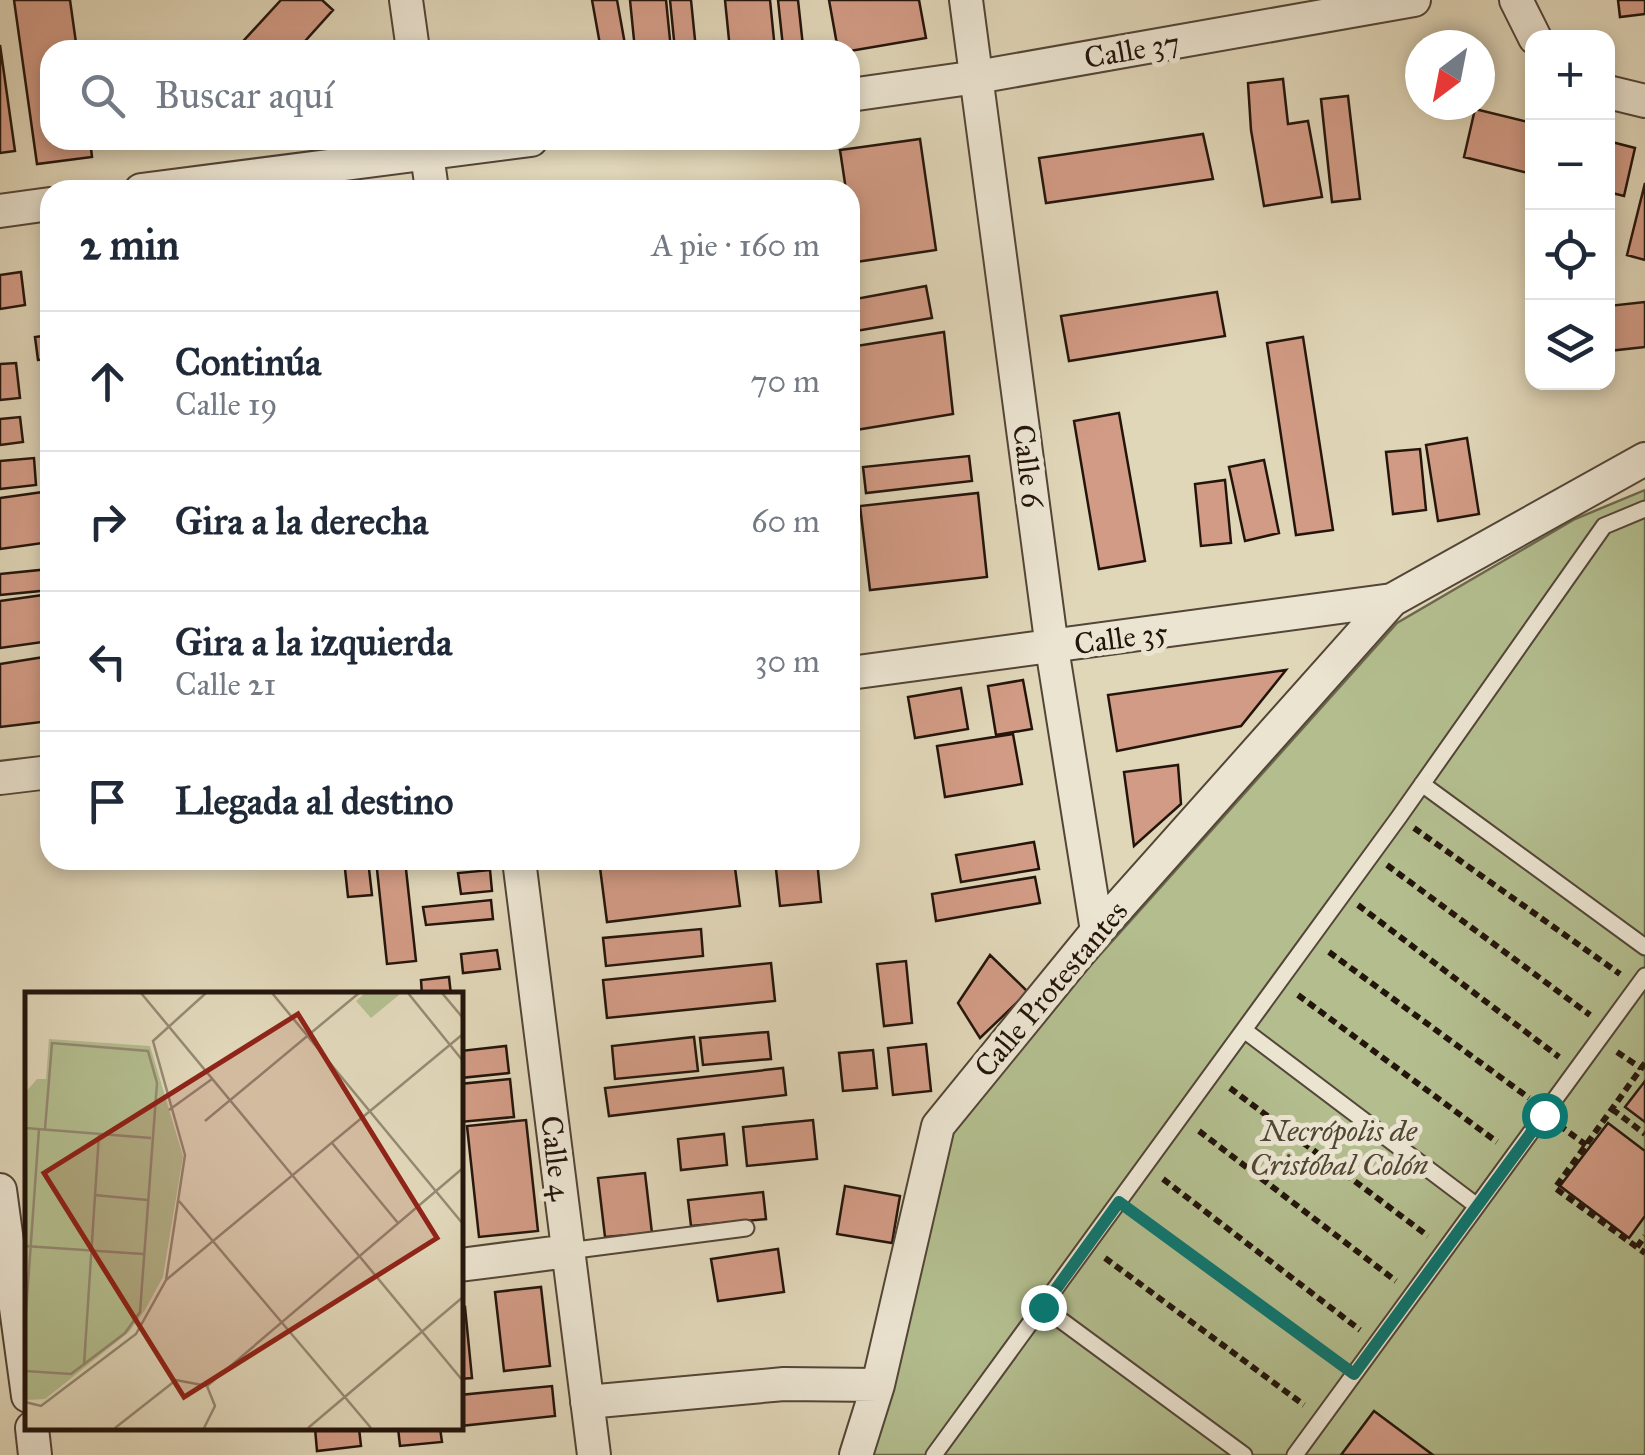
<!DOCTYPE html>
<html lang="es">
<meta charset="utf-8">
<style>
:root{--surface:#fff;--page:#f6f6f7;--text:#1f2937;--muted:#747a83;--line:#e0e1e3}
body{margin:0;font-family:"IM FELL Great Primer",serif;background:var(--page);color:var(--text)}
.controls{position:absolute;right:30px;top:30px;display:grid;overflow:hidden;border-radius:20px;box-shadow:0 5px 15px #0003}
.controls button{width:90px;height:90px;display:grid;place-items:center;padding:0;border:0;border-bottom:2px solid var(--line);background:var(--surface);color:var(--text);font:50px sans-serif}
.compass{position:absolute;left:1405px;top:30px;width:90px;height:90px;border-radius:50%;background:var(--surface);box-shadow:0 5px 15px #0003;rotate:212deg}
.stop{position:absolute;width:30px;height:30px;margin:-22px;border:8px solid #0f766e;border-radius:50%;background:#fff}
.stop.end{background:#0f766e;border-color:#fff;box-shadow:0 2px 10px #0008}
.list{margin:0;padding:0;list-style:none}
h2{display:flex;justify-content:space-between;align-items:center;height:130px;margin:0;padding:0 40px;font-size:42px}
h2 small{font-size:32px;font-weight:400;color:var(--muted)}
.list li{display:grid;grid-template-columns:65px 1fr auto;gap:30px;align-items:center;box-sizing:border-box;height:140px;padding:0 40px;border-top:2px solid var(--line)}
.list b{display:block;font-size:38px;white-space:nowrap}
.list p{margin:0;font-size:32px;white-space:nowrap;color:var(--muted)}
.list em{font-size:32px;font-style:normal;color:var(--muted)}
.icon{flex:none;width:55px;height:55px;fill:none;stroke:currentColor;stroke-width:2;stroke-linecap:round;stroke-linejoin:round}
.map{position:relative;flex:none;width:1645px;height:1455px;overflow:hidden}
.search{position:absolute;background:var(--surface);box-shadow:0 5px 15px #0003;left:40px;top:40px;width:820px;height:110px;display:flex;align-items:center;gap:25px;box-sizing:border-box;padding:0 35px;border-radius:30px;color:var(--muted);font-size:38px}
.panel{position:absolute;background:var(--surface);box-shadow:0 5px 15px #0003;left:40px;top:180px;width:820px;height:690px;border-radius:30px}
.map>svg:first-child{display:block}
</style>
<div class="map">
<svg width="1645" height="1455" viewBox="0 0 1645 1455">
<rect width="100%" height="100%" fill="#e0d6b8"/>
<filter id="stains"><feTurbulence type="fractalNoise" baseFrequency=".002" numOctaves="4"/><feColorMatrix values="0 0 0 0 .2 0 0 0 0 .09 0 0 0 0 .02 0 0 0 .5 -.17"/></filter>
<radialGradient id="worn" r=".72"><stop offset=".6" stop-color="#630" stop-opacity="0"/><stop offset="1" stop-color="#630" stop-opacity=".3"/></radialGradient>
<!-- green -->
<path fill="#b3bd8e" stroke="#6c694d" stroke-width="2.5" d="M1645 490V1455H869L945 1128 1397 623 1575 519Z"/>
<!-- building -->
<path fill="#d29b85" stroke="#24150c" stroke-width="2.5" d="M14 0H70L77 50H50V140H90L92 157 37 164Z
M281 0H322L333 10 297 50H235Z
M592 0H617L626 50H601Z
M630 0H666L671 50H635Z
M670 0H691L696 50H675Z
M725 0H770L775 50H730Z
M778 0H798L803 46 783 47Z
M829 0H919L926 38 850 51 838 50Z
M1618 0H1645V14L1620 17Z
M0 45 15 151 0 153Z
M1283 79 1288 124 1308 121 1322 197 1264 206 1251 130 1248 83Z
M1348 96 1360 199 1332 202 1321 99Z
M1475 109 1532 123V174L1464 157Z
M1203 134 1213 179 1046 203 1039 158Z
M920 139 936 250 856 262 850 219V190H846L840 150Z
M1608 141 1635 148 1624 196 1608 192Z
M1645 183V260L1627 255Z
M21 272 25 305 0 309V275Z
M926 286 932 318 850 332V300Z
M1217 292 1225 336 1069 361 1061 316Z
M1645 302V347L1608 351V306Z
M944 332 953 414 850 431V347Z
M50 335V359L38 360 35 337Z
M1303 337 1333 530 1296 535 1267 343Z
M16 363 20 398 0 400V364Z
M1119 413 1145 561 1099 569 1074 421Z
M20 417 23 442 0 445V419Z
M1467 438 1479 514 1438 521 1426 445Z
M1420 449 1426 510 1393 514 1386 452Z
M969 456 972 481 866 493 863 467Z
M34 458 36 485 0 489V461Z
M1264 460 1279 533 1245 541 1229 467Z
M1225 480 1231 543 1201 546 1195 484Z
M50 491V542L0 549V498Z
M978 493 987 577 870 590 860 506Z
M50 569V590L0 595V574Z
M50 594V641L0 648V601Z
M50 656V721L0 727V664Z
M1286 670 1241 726 1117 751 1108 695Z
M1023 680 1032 729 996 735 988 686Z
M961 688 968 729 915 738 908 697Z
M1013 734 1022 784 945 797 937 746Z
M1178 765 1181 804 1134 846 1124 772Z
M1034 842 1039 869 961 882 956 855Z
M344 860H368L372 895 348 897Z
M376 860H405L416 961 387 964Z
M599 860H734L740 906 607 922Z
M775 860H817L821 902 780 906Z
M490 870 492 891 461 894 458 873Z
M1035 877 1040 903 936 921 932 894Z
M491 900 493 919 426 925 423 907Z
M701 929 703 956 606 966 603 938Z
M497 950 500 969 463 973 461 954Z
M990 955 1028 992 980 1038 958 1003Z
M906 961 912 1023 884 1026 877 964Z
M771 963 775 1001 607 1018 603 980Z
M449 977 451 995H422L421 980Z
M768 1032 771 1059 703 1065 700 1038Z
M694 1037 698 1071 615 1079 612 1046Z
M926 1044 931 1091 893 1095 888 1048Z
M506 1046 509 1073 460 1078V1051Z
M873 1050 877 1088 843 1091 839 1053Z
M783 1068 786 1095 609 1116 605 1088Z
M510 1079 514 1117 460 1122V1084Z
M1645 1081V1122L1625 1107Z
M526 1120 538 1231 479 1237 467 1126Z
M813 1120 817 1159 747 1166 743 1127Z
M1608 1123 1645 1151V1216L1629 1238 1560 1186Z
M724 1134 727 1165 681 1170 678 1139Z
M645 1173 652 1233 605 1237 598 1178Z
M845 1186 900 1196 892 1243 837 1234Z
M763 1192 766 1219 691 1226 688 1200Z
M778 1249 784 1292 718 1301 711 1259Z
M541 1287 550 1366 504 1371 495 1292Z
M465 1307 472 1378 460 1379V1308Z
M552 1386 555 1416 460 1426V1395Z
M1374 1411 1433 1455H1341Z
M315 1428H359L361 1446 317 1451Z
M398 1428H440L442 1442 400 1446Z"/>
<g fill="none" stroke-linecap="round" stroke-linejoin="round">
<defs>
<path id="service" d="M1422 784 1645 947
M1244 1030 1477 1206
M568 1251 746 1228
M1043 1307 1244 1455
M934 1455 1399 817 1604 526 1645 509
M1295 1455 1645 976"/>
<path id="minor" d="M406 0 413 50
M966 0 1052 648 1097 931
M1516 0 1535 38
M1608 92 1645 101
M850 95 977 77 1414 0
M425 140 432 190
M141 190 531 140
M0 211 50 204
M850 673 1392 600
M0 778 50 772
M519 860 594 1455
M0 1190 28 1396
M460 1265 568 1251
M587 1402 784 1384 878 1385
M32 1428 35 1455
M856 1455 878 1385 938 1126 1097 931 1392 600 1645 459"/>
</defs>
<!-- service casing -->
<use href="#service" stroke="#534537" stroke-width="19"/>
<!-- minor casing -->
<use href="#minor" stroke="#534537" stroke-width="36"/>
<!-- path -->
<path stroke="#24150c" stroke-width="6" stroke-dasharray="8 5" stroke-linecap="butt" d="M1414 828 1620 974
M1387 865 1590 1015
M1358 905 1559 1057
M1329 952 1529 1098
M1298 995 1497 1142
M1617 1052 1641 1068
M1645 1063 1555 1188 1645 1253
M1230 1088 1428 1236
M1612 1109 1645 1134
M1559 1125 1586 1145
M1199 1131 1396 1281
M1163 1179 1360 1330
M1136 1215 1336 1361
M1637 1247 1645 1236
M1105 1258 1304 1405"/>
<!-- service -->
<use href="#service" stroke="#ebe4d1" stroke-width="15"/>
<!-- minor -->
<use href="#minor" stroke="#ebe4d1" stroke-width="32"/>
</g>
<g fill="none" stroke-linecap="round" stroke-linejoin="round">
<!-- route -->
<path stroke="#0f766e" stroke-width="12" d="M1043 1307 1119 1202 1354 1374 1544 1115"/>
</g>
<g text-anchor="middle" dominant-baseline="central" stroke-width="10" stroke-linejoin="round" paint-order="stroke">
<!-- street labels -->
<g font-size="30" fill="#24150c" stroke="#ebe4d1">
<text transform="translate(1132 50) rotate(-10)">Calle 37</text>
<text transform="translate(1028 466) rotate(83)">Calle 6</text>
<text transform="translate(1121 638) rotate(-8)">Calle 35</text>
<text transform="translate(1051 989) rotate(-50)">Calle Protestantes</text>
<text transform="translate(556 1158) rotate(83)">Calle 4</text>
</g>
<!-- park labels -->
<g font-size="30" font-style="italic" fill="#4f4733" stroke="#ebe4d1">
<text x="1339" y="1131">Necrópolis de<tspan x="1339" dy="34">Cristóbal Colón</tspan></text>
</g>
</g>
<!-- overview -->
<g transform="translate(25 992)">
<rect width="438" height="438" fill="#e0d6b8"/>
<path d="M340 1H372L374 3 346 26 331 9ZM24 47 125 54 158 164 138 285 120 318 104 340 20 407 0 408V101L12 87H21Z" fill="#b3bd8e"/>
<path fill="none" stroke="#958973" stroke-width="2.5" d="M116 1 438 389M247 1 438 232M383 1 438 69M417 1 438 26M144 118 187 87M180 129 334 1M0 136 126 146M307 151 373 231M69 203 122 208M154 209 346 436M0 254 118 262M141 288 438 42M0 334 14 137M59 373 74 142M0 379 46 382 100 341 115 320 132 91 123 59 27 51 20 137M182 394 438 176M0 410 16 414 111 342 141 288 160 163 128 49 181 1M90 436 151 388 182 394M179 436 190 414 182 394M283 436 438 305"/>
<path fill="#8f2418" fill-opacity="0.15" stroke="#8f2418" stroke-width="5" d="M273 22 412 246 159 405 19 181Z"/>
<rect width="438" height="438" fill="none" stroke="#24150c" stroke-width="5"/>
</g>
<rect width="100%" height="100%" filter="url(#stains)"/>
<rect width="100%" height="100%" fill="url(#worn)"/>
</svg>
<div class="controls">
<button>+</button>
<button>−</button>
<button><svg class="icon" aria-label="locate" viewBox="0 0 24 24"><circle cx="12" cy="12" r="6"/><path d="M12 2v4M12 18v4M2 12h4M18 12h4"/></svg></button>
<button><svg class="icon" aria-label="layers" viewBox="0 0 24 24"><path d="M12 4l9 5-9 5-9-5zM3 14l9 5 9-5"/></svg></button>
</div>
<svg class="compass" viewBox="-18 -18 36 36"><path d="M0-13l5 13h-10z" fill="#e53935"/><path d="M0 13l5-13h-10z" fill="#747a83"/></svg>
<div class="stop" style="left:1544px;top:1115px"></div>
<div class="stop end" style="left:1043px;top:1307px"></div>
<div class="search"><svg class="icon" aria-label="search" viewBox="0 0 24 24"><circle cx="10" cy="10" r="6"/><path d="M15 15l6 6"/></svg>Buscar aquí</div>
<section class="panel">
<h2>2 min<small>A pie · 160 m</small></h2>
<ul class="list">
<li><svg class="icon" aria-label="ahead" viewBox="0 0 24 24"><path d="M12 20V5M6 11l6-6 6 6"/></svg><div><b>Continúa</b><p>Calle 19</p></div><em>70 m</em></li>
<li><svg class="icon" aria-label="right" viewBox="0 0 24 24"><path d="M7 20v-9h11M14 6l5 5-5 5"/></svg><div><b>Gira a la derecha</b></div><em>60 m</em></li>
<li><svg class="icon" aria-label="left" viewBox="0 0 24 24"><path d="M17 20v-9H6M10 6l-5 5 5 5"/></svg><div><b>Gira a la izquierda</b><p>Calle 21</p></div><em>30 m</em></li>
<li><svg class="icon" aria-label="arrive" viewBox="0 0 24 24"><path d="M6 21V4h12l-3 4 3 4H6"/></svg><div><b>Llegada al destino</b></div></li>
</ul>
</section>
</div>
